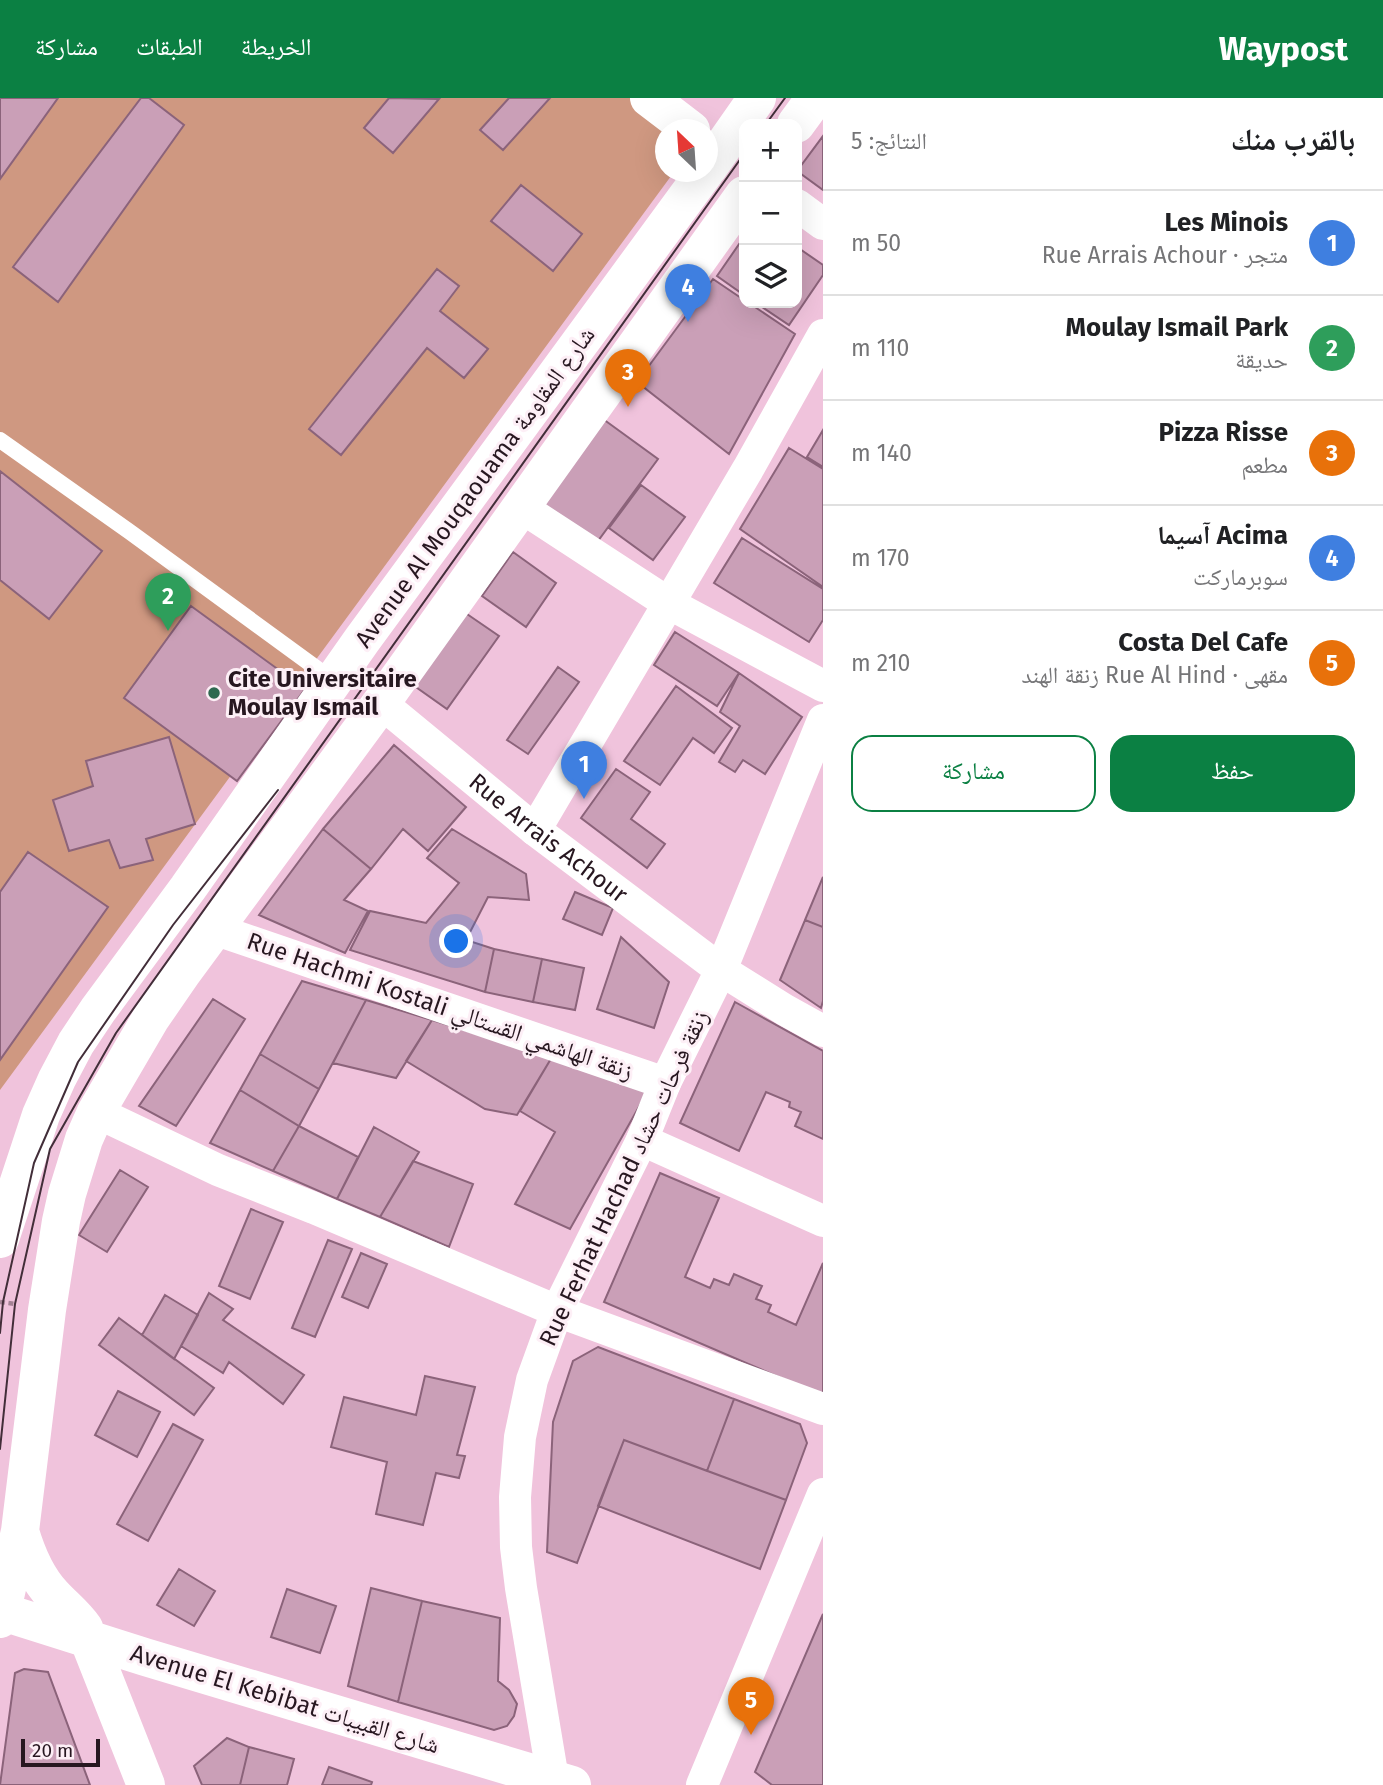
<!DOCTYPE html>
<html lang="ar">
<meta charset="utf-8">
<style>
:root{--surface:#fff;--page:#f2f2f2;--text:#202124;--muted:#757577;--line:#e0e0e0;--accent:#0b8043}
body{margin:0;font-family:"Fira Sans","Noto Naskh Arabic",sans-serif;background:var(--page);color:var(--text);direction:rtl}
.controls{position:absolute;right:21px;top:21px;display:grid;overflow:hidden;border-radius:14px;box-shadow:0 7px 28px #0002}
.controls button{width:63px;height:63px;display:grid;place-items:center;padding:0;border:0;border-bottom:2px solid var(--line);background:var(--surface);color:var(--text);font:35px sans-serif}
.compass{position:absolute;left:655px;top:21px;width:63px;height:63px;border-radius:50%;background:var(--surface);box-shadow:0 7px 28px #0002;rotate:335deg}
.scale{position:absolute;left:21px;bottom:18px;width:79px;box-sizing:border-box;padding-left:7px;border:4px solid #271720;border-top:0;font-size:19px;line-height:24px;white-space:nowrap;color:#271720;-webkit-text-stroke:5px #fdeff6;paint-order:stroke}
.you{position:absolute;left:457px;top:844px;width:24px;height:24px;margin:-18px;border:5px solid #fff;border-radius:50%;background:#1a73e8;box-shadow:0 0 0 10px #1a73e833}
.badge{display:grid;place-items:center;width:46px;height:46px;border-radius:50%;background:var(--accent);color:#fff;font-size:23px;font-weight:700}
.pin{position:absolute;translate:-50% -58px;filter:drop-shadow(0 2px 4px #0008)}
.pin::after{content:'';position:absolute;top:37px;width:24px;height:21px;background:inherit;clip-path:polygon(0 0,100% 0,50% 100%)}
.list{margin:0;padding:0;list-style:none}
h2{display:flex;justify-content:space-between;align-items:center;height:91px;margin:0;padding:0 28px;font-size:30px}
h2 small{font-size:23px;font-weight:400;color:var(--muted)}
.list li{display:grid;grid-template-columns:46px 1fr auto;gap:21px;align-items:center;box-sizing:border-box;height:105px;padding:0 28px;border-top:2px solid var(--line)}
.list b{display:block;font-size:26px;white-space:nowrap}
.list p{margin:0;font-size:23px;white-space:nowrap;color:var(--muted)}
.list em{font-size:23px;font-style:normal;color:var(--muted)}
.actions{display:flex;gap:14px;padding:21px 28px}
.actions a{flex:1;padding:16px 0;border:2px solid var(--accent);border-radius:21px;text-align:center;font-size:24px;color:var(--accent)}
.actions .main{background:var(--accent);color:#fff}
.icon{flex:none;width:38px;height:38px;fill:none;stroke:currentColor;stroke-width:2;stroke-linecap:round;stroke-linejoin:round}
.map{position:relative;flex:none;width:823px;height:1687px;overflow:hidden;direction:ltr}
header{display:flex;align-items:center;gap:42px;box-sizing:border-box;height:98px;padding:0 35px;background:var(--accent);color:#fff}
header strong{font-size:33px}
nav{display:flex;gap:38px;margin-inline-start:auto;font-size:24px}
main{display:flex}
aside{flex:1;background:var(--surface)}
.map>svg:first-child{display:block}
</style>
<header>
<strong>Waypost</strong>
<nav><a>الخريطة</a><a>الطبقات</a><a>مشاركة</a></nav>
</header>
<main>
<aside>
<h2>بالقرب منك<small>النتائج: 5</small></h2>
<ul class="list">
<li><span class="badge" style="background:#3f7fe0">1</span><div><b>Les Minois</b><p>متجر · Rue Arrais Achour</p></div><em>50 m</em></li>
<li><span class="badge" style="background:#2e9e5b">2</span><div><b>Moulay Ismail Park</b><p>حديقة</p></div><em>110 m</em></li>
<li><span class="badge" style="background:#e8710a">3</span><div><b>Pizza Risse</b><p>مطعم</p></div><em>140 m</em></li>
<li><span class="badge" style="background:#3f7fe0">4</span><div><b>Acima آسيما</b><p>سوبرماركت</p></div><em>170 m</em></li>
<li><span class="badge" style="background:#e8710a">5</span><div><b>Costa Del Cafe</b><p>مقهى · Rue Al Hind زنقة الهند</p></div><em>210 m</em></li>
</ul>
<div class="actions"><a class="main">حفظ</a><a>مشاركة</a></div>
</aside>
<div class="map">
<svg width="823" height="1687" viewBox="0 0 823 1687">
<rect width="100%" height="100%" fill="#f0c3dc"/>
<!-- green -->
<path fill="#cf9881" d="M0 0H645L666 32V74H674L0 992Z"/>
<!-- building -->
<path fill="#ca9fb7" stroke="#8b637a" stroke-width="2" d="M0 0H58L0 81Z
M141 0H149L184 27 58 204 13 169Z
M389 0 439 1 393 55 364 30Z
M509 0H550L503 52 480 32Z
M823 38V92L797 73Z
M521 87 582 136 553 173 491 123Z
M744 139V197L717 178Z
M797 149 823 167V177L789 227 756 205H797Z
M437 171 459 188 440 213 488 251 464 280 427 250 341 357 309 331Z
M713 181 744 202V205H749L795 236 729 356 637 284Z
M603 321 658 361 595 447 540 407Z
M823 332V369L807 359Z
M789 350 823 371V489L740 431Z
M0 373 102 453 49 521 0 482Z
M641 387 685 419 653 462 609 430Z
M742 440 823 491V522L809 544 714 485Z
M513 454 556 485 526 529 482 498Z
M191 508 305 591 237 683 124 600Z
M464 514 499 538 447 611 413 587Z
M675 534 739 575 717 608 654 567Z
M558 569 579 584 528 656 507 642Z
M739 575 802 619 765 676 743 662 735 674 719 664 740 628 720 614Z
M676 588 732 630 714 655 693 640 660 687 624 663Z
M169 639 195 726 146 741 153 762 120 770 109 742 69 753 53 702 93 688 86 663Z
M394 647 466 709 428 753 403 731 371 771 323 731Z
M616 671 650 694 631 721 665 746 647 770 581 720Z
M323 731 371 771 344 802 368 813 345 855 259 817Z
M452 731 526 776 529 802 488 799 466 842 494 851 485 894 350 852 370 813 426 825 459 785 427 760Z
M28 754 108 809 0 962V794Z
M823 779V829L805 822Z
M575 794 613 810 602 837 563 821Z
M805 822 823 829V903L821 910 780 882Z
M621 839 669 884 654 930 597 911Z
M494 851 542 861 533 904 485 894Z
M542 861 584 870 575 912 533 904Z
M302 883 366 902 319 991 260 956Z
M213 901 245 921 176 1028 139 1008Z
M366 902 432 922 396 980 333 965Z
M735 904 823 953V1041L795 1028 801 1014 789 1009 790 1004 766 994 739 1053 680 1025Z
M432 922 552 959 517 1017 485 1011 406 963Z
M260 956 319 991 299 1028 240 992Z
M552 959 649 991 570 1131 515 1106 555 1034 520 1013Z
M240 992 299 1028 273 1073 210 1045Z
M299 1028 358 1059 337 1101 273 1073Z
M374 1029 419 1054 380 1119 337 1101Z
M413 1063 473 1086 449 1149 380 1119Z
M120 1072 148 1089 107 1154 79 1137Z
M660 1075 719 1100 685 1179 710 1190 714 1181 729 1187 734 1176 762 1188 756 1201 771 1207 768 1214 796 1227 823 1165V1298L604 1204Z
M251 1111 283 1124 250 1201 219 1188Z
M328 1142 352 1151 315 1239 292 1230Z
M361 1155 387 1166 368 1210 342 1199Z
M209 1195 233 1211 223 1222 304 1277 283 1306 229 1264 223 1275 181 1248Z
M165 1197 198 1217 174 1261 142 1237Z
M119 1220 214 1290 194 1317 99 1247Z
M598 1249 734 1301 707 1373 624 1342 577 1465 547 1454 553 1324 573 1263Z
M425 1278 475 1289 457 1357 465 1358 459 1380 436 1375 423 1427 376 1416 387 1364 331 1349 344 1299 416 1317Z
M118 1293 160 1314 137 1359 95 1337Z
M734 1301 800 1326 807 1345 786 1402 707 1373Z
M173 1326 203 1342 148 1443 117 1426Z
M624 1342 786 1402 760 1471 598 1408Z
M179 1471 215 1493 194 1528 157 1507Z
M371 1490 422 1503 398 1604 348 1588Z
M287 1491 336 1508 320 1555 271 1539Z
M422 1503 500 1520 498 1583 509 1592 517 1606 514 1618 507 1628 494 1632 398 1604Z
M823 1516V1687H772L755 1674Z
M24 1571 48 1574 90 1687H0L15 1575Z
M227 1640 249 1649 240 1687H202L194 1668Z
M249 1649 294 1661 287 1687H240Z
M329 1669 372 1684 371 1687H322Z"/>
<g fill="none" stroke-linecap="round" stroke-linejoin="round">
<!-- path -->
<path stroke="#a38294" stroke-width="4.5" stroke-dasharray="5 3.5" stroke-linecap="butt" d="M0 1204 16 1206"/>
<!-- lane -->
<path stroke="#fff" stroke-width="16" d="M0 342 130 434 334 583"/>
<!-- street -->
<g stroke="#fff" stroke-width="32">
<path d="M797 107 823 126"/>
<path d="M521 409 668 505 823 588"/>
<path id="s1" d="M381 605 535 732 721 872 785 912 823 933"/>
<path d="M535 732 748 371 823 237"/>
<path d="M214 831 665 985"/>
<path d="M96 1014 218 1072 314 1110 557 1213 823 1311"/>
<path d="M642 1042 823 1123"/>
<path d="M553 1681 521 1490 516 1449 515 1399 520 1339 532 1282 557 1213 642 1042 665 985 721 872 823 622"/>
<path d="M702 1687 823 1396"/>
</g>
<!-- secondary -->
<path stroke="#fff" stroke-width="38" d="M649 0 691 32
M796 26 815 0
M708 70 757 0
M0 1141 41 1017 57 981 76 945 98 912 188 790 362 542 705 74
M20 1433C27 1457 36 1479 53 1497 64 1509 74 1516 84 1530L146 1687
M0 1513 145 1559 572 1687
M0 1521 20 1433 47 1212 61 1123 67 1096 84 1041 96 1014 151 920 182 875 381 605 744 97"/>
<!-- tram -->
<path stroke="#422e39" stroke-width="2" d="M766 26 785 0
M0 1235 3 1204 34 1065 78 964 173 827 278 692
M0 1351 15 1206 50 1051 116 935 744 56"/>
</g>
<!-- markers -->
<circle fill="#2f6850" stroke="#fdeff6" stroke-width="2.5" cx="214" cy="595" r="7"/>
<g text-anchor="middle" dominant-baseline="central" stroke-width="6" stroke-linejoin="round" paint-order="stroke">
<!-- street labels -->
<g font-size="24" fill="#271720" stroke="#fdeff6">
<text transform="translate(475 389) rotate(-54)">Avenue Al Mouqaouama شارع المقاومة</text>
<text stroke="none"><textPath href="#s1" startOffset="215">Rue Arrais Achour</textPath></text>
<text transform="translate(440 908) rotate(19)">Rue Hachmi Kostali زنقة الهاشمي القستالي</text>
<text transform="translate(624 1080) rotate(-65)">Rue Ferhat Hachad زنقة فرحات حشاد</text>
<text transform="translate(285 1601) rotate(17)">Avenue El Kebibat شارع القبيبات</text>
</g>
<!-- poi labels -->
<g font-size="24" font-weight="bold" fill="#271720" stroke="#fdeff6" text-anchor="start">
<text x="228" y="581">Cite Universitaire<tspan x="228" dy="28">Moulay Ismail</tspan></text>
</g>
</g>
</svg>
<div class="controls">
<button>+</button>
<button>−</button>
<button><svg class="icon" aria-label="layers" viewBox="0 0 24 24"><path d="M12 4l9 5-9 5-9-5zM3 14l9 5 9-5"/></svg></button>
</div>
<svg class="compass" viewBox="-18 -18 36 36"><path d="M0-13l5 13h-10z" fill="#e53935"/><path d="M0 13l5-13h-10z" fill="#757577"/></svg>
<div class="scale">20 m</div>
<div class="you"></div>
<div class="pin badge" style="left:584px;top:701px;background:#3f7fe0">1</div>
<div class="pin badge" style="left:168px;top:533px;background:#2e9e5b">2</div>
<div class="pin badge" style="left:628px;top:309px;background:#e8710a">3</div>
<div class="pin badge" style="left:688px;top:224px;background:#3f7fe0">4</div>
<div class="pin badge" style="left:751px;top:1637px;background:#e8710a">5</div>
</div>
</main>
